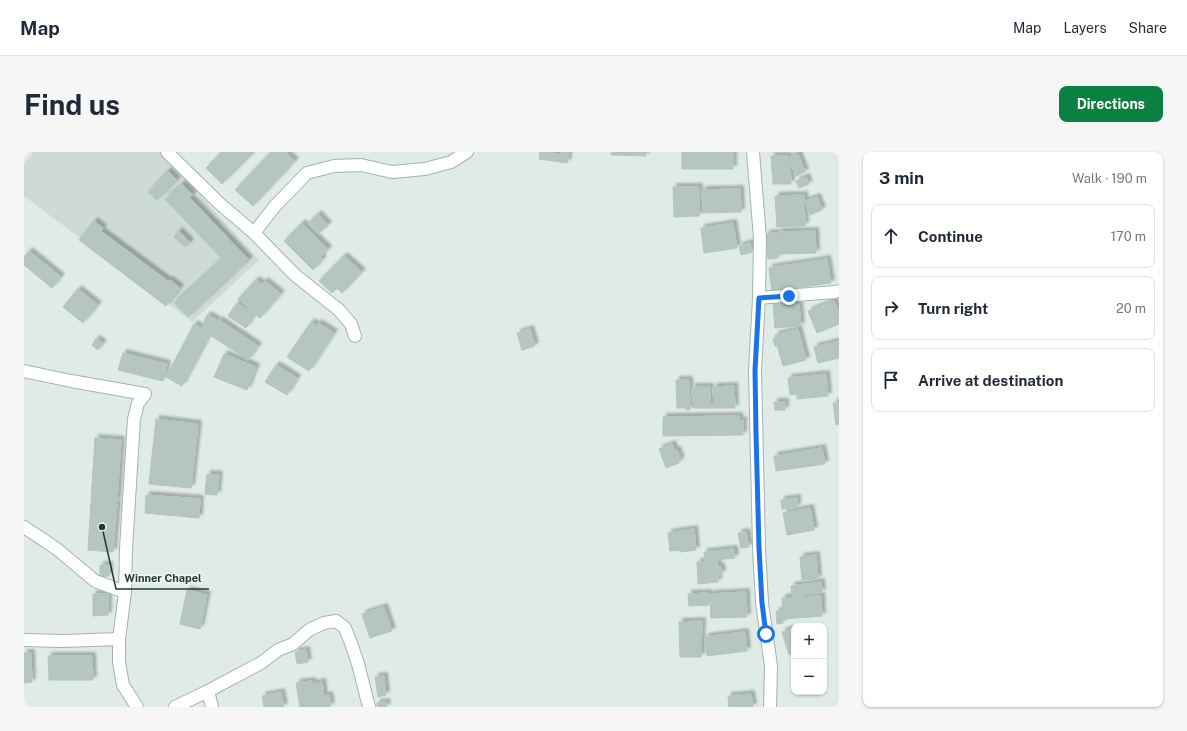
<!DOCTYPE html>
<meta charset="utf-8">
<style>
:root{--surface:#fff;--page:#f6f6f7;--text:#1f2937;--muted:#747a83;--line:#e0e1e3;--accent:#0b8043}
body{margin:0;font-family:"Public Sans",sans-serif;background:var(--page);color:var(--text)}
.controls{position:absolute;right:12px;bottom:12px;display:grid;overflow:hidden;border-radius:8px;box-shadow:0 1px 3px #0004}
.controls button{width:36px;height:36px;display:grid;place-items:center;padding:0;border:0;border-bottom:1px solid var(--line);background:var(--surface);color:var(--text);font:20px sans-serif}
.stop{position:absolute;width:12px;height:12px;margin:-9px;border:3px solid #1a73e8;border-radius:50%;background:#fff}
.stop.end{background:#1a73e8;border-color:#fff;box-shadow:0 1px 4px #0008}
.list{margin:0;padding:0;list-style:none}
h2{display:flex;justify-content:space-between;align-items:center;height:52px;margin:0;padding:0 16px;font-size:17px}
h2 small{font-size:13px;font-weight:400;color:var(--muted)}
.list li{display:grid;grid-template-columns:26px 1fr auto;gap:12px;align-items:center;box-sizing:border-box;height:64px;margin:0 8px 8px;padding:0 8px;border:1px solid var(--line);border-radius:8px}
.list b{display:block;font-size:15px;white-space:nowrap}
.list em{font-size:13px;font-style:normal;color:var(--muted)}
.icon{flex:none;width:22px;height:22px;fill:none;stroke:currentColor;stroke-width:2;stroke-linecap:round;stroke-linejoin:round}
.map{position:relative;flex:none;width:815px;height:555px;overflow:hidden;border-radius:8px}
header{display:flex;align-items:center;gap:24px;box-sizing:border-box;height:56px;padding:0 20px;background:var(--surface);border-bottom:1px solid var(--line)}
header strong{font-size:19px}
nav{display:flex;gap:22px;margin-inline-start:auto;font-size:14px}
.intro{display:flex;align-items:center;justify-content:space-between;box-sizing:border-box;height:96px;padding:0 24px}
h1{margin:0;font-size:28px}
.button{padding:10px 18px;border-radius:8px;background:var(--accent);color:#fff;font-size:14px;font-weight:700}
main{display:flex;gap:24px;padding:0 24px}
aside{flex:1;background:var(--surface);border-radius:8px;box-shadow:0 1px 3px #0004}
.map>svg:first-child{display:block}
</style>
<header>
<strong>Map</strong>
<nav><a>Map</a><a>Layers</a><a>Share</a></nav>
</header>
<div class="intro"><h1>Find us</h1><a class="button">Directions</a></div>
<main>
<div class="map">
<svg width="815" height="555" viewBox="0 0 815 555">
<defs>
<filter id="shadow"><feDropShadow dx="3.5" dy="-3.5" stdDeviation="1" flood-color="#0004"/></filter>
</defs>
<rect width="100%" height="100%" fill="#e0ebe6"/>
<!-- built -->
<path fill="#cedad5" d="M9 0H137L235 108 168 170 0 44V12Z"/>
<!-- building -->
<path fill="#b5c5bf" stroke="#b2c4be" filter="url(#shadow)" d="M198 0H230L198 32 182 16Z
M247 0H261L271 9 229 54 211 38Z
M516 0 536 2 537 0H545L543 11 515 7Z
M588 0H622V4L587 3Z
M658 0H709V17H658Z
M774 2 781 20 772 24 765 6Z
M747 4H764V11H766L767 32H749Z
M144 19 153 28 133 48 124 40Z
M782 25 785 32 775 36 772 29Z
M158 32 169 43 165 45 225 108 164 165 150 151 198 107 141 47Z
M649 35H675V64L650 65Z
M716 37 717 60 679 61 678 38Z
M780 43 781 74 753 75 751 44Z
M793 45 798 58 786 63 781 49Z
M294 62 304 73 294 82 284 71Z
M70 69 79 76 77 79 144 129 146 128 156 136 142 154 55 88Z
M278 71 304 97 297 105 299 107 289 118 260 89Z
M709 71 713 96 680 101 677 76Z
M155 79 166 90 161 95 150 85Z
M791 79 792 101 755 102 754 80Z
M752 81 754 106 744 107 742 82Z
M726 91 728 100 717 103 715 94Z
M5 99 37 125 28 136 0 113V105Z
M320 104 338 120 318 141 313 136 308 141 295 129Z
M803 107 807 131 748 139 745 116Z
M232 128 238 132 241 129 257 142 236 166 214 147Z
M54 137 74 153 59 171 39 155Z
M770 148 771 153H775L777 174 751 176 749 150Z
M810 149 815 161V172L793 181 784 159Z
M213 151 231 163 222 176 204 164Z
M183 163 193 168 158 234 142 225 170 172 177 176Z
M195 168 234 194 224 208 186 183Z
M287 170 293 174 294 171 310 181 285 219 263 205Z
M506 177 511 194 498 198 493 181Z
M774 177 782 208 759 214 753 193 751 194 749 187 752 186 751 183Z
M72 187 79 191 74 198 68 193Z
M815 189V206L794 211 790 195Z
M99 201 143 212 139 229 94 218Z
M200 202 232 215 223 238 190 225Z
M252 213 273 226 263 243 241 230Z
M802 222 804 244 773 247V242L766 243 764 226Z
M652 228H665L666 258H662V256H653Z
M710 234 711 256H669L668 235H686V252H690L689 235Z
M750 250H761V258H751Z
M809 251H815V272L812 273Z
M715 264V269L719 268V283L639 284V265Z
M132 267 174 272 167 336 125 332Z
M71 286 97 288 93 350 67 349Z
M648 292 651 299 653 298 657 308 654 309 655 311 642 316 635 297Z
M798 296 801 312 752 319 750 304Z
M183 322 195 323 193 343 181 342Z
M122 343 176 347 175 366 121 361Z
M773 346V355L758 357 757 348Z
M67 350 93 352 89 400 64 398Z
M786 356 790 378 763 383 759 361Z
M670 377 672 398 656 400V398L646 399 644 381Z
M722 380 725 395 717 396 714 381Z
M710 397 711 406 681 409 680 400Z
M792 403 794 427 778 428 776 405Z
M693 409 694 415H697L698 422H694V430L674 432 673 410Z
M76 413H85V424L76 425Z
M797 430 798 440 768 444 767 434Z
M163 438 183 443 176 477 156 472Z
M722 440 723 465 687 466 686 442Z
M684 441 685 453 665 454 664 442Z
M69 442H84V463L69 464Z
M797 444 798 464 759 467V471L753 472 752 459H759L758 446Z
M360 455 368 479 346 486 338 462Z
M678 469 677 505H656L655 470Z
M770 476V502L765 503 758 480Z
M721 480 723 499 683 504 681 485Z
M282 498 284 510 273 512 271 500Z
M0 501H7L8 530 0 531Z
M24 504H68L69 528H25Z
M360 524 362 543 354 545 351 525Z
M288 529V532L298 530 300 544 305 543 307 554 300 555H276L272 531Z
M257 540 260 555H240L238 544Z
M727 542 729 555H705L704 544Z
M362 550 363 555H353V551Z"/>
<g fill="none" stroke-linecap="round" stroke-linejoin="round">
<defs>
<path id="street" d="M143 0 195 51 230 81 271 123 315 158 327 172 331 184
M729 0 736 86 735 146 731 218 735 396 738 451 747 514 746 555
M230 81 251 54 283 21 310 14 337 13 368 20 401 17 427 10 443 0
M735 146 811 140 815 139
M0 219 47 229 121 242
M0 375 33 397 71 429 101 440
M0 488 39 489 95 487
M184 539 188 555
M113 555 99 533 95 510V487L101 440 102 397 110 267 114 251 121 242
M151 555 184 539 237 511 254 498 269 492 285 478 300 471 312 469 321 476 327 491 334 512 345 555"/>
</defs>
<!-- street casing -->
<use href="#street" stroke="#a3b3ad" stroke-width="14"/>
<!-- street -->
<use href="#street" stroke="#fff" stroke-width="12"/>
</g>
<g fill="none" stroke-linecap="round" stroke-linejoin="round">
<!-- route -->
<path stroke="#1a73e8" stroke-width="5" d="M742 482 738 451 735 396 732 281 731 218 735 146 765 144"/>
</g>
<!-- callouts -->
<path fill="none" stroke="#203b35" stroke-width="1.5" d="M78 375L92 437H185"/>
<circle fill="#203b35" stroke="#f0f7f4" stroke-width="1.5" cx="78" cy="375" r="4"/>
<g font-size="11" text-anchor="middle" font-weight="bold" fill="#203b35" stroke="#f0f7f4" stroke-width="3" stroke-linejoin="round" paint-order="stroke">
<text x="139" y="430">Winner Chapel</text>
</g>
</svg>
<div class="controls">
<button>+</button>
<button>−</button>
</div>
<div class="stop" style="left:742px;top:482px"></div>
<div class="stop end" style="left:765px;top:144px"></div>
</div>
<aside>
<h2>3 min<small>Walk · 190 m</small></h2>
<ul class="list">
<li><svg class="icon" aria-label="ahead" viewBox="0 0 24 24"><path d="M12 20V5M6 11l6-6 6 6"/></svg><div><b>Continue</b></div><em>170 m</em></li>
<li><svg class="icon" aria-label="right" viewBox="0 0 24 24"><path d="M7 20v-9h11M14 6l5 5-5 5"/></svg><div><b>Turn right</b></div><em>20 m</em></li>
<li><svg class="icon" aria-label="arrive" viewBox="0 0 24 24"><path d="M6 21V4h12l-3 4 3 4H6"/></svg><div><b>Arrive at destination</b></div></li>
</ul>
</aside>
</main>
